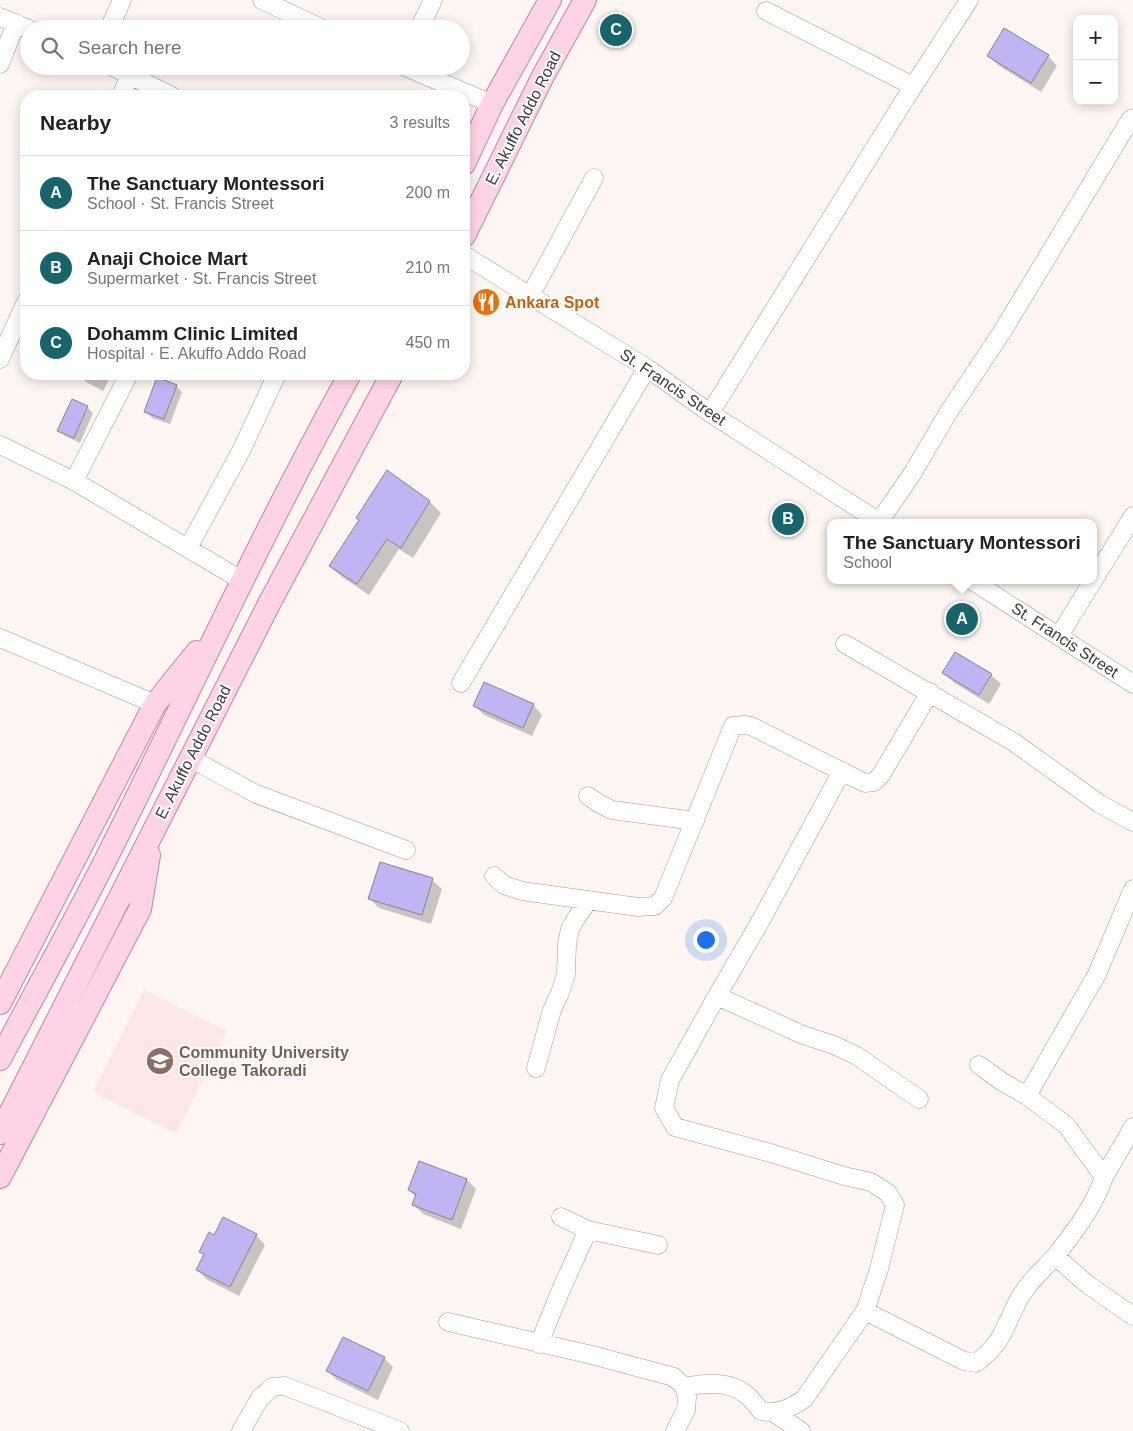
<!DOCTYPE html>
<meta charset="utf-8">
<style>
:root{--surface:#fff;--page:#f6f6f6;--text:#222;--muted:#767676;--line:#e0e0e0;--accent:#17656b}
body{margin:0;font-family:Arial,sans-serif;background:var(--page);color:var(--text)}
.controls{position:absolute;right:15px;top:15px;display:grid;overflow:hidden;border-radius:10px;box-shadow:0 2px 12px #0003}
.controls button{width:45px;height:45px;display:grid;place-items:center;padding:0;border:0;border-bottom:1px solid var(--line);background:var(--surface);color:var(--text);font:25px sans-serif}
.you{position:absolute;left:705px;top:939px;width:18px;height:18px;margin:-12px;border:4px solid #fff;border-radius:50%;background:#1a73e8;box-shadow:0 0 0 8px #1a73e833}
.badge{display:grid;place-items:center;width:32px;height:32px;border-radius:50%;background:var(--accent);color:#fff;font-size:16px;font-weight:700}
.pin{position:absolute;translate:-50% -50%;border:2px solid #fff;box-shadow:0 1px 5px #0006}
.popup{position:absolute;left:827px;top:519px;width:270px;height:65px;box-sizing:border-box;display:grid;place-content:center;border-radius:10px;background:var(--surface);filter:drop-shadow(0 1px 4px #0005);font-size:16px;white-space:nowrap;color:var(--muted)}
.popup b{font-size:19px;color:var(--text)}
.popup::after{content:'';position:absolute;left:50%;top:100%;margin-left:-10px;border:10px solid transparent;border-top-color:var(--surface)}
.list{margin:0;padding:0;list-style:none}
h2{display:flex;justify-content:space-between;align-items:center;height:65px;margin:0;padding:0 20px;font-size:21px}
h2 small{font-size:16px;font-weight:400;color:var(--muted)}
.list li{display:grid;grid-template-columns:32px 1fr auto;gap:15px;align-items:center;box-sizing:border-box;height:75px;padding:0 20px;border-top:1px solid var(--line)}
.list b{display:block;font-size:19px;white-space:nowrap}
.list p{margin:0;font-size:16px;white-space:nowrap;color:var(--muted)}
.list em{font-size:16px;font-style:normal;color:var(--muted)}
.icon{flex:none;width:28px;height:28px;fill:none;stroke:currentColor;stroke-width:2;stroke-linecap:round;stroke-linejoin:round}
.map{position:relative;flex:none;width:1133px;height:1431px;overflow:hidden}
.search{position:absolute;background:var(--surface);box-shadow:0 2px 12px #0003;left:20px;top:20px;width:450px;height:55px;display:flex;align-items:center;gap:12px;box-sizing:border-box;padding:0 18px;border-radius:28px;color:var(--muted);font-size:19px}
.panel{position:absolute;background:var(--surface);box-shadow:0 2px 12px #0003;left:20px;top:90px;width:450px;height:290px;border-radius:20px}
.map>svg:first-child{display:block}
</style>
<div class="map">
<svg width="1133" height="1431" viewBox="0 0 1133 1431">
<rect width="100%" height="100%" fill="#fcf5f1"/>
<!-- education -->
<path fill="#fde7e4" d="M144 990 227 1031 176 1133 93 1092Z"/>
<!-- shadow -->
<path fill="#0003" d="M989 56H1048L1057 66 1041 92 998 65Z
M26 145V162L20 156Z
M82 374H112L103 391 86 382 80 376Z
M176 386 182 392 170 424 152 418 146 412Z
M87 407 93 413 80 443 65 436 59 430Z
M430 502 441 513 413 558 399 549 369 595 342 577 330 566Z
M955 653 991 675 1001 684 989 704 953 682 944 672Z
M533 705 542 715 532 736 484 715 475 706Z
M432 880 442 889 431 924 379 908 369 898Z
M467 1180 476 1189 461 1229 423 1214 414 1205 416 1197 409 1190Z
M256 1235 265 1245 239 1296 206 1279 197 1269 204 1255 200 1251 214 1236Z
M384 1358 393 1367 378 1400 337 1380 328 1371Z"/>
<!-- building -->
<path fill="#c0b4f3" stroke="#86858b" d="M1004 28 1049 55 1031 83 987 56Z
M157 377 177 385 164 419 144 412Z
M72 399 88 406 74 438 57 431Z
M387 470 430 501 401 548 387 539 357 584 329 566 359 520 356 518Z
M955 652 992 674 979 695 942 673Z
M484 682 534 704 523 728 473 706Z
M380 862 433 878 422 915 368 899Z
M419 1161 467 1179 452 1220 412 1205 416 1194 408 1190Z
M223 1217 257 1234 230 1287 196 1270 204 1254 199 1252 209 1232 214 1235Z
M343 1337 385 1357 368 1391 326 1371Z"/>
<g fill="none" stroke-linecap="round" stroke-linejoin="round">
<defs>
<path id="minor" d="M262 0 323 29
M766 11 913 86
M0 17 29 29
M109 29 122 0
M419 29 433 0
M0 64 16 23
M111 66 172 96
M403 66 492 104
M121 96 130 75
M464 255 647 368 710 413 881 523
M530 296 594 178
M0 359 26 302
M710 413 902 104 969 0
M0 445 74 481 243 581
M74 481 129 374
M879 522 912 474 948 413 1002 332 1130 120 1133 118
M188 548 242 449 277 374
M971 580 1133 684
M1059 636 1133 516
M0 638 155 704
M845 644 1015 743 1100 804 1133 822
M461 683 647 368
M190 758 256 794 406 850
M588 796 598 803 612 810 695 821
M494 876 504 885 522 891 638 907 655 906 663 898 733 726 744 725 751 726 865 783 874 782 881 775 930 692
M717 996 803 1035 834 1045 857 1056 919 1099
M979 1065 1001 1081 1027 1096 1097 974 1133 889
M536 1068 552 1010 560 993 566 974 567 944 570 929 577 917 588 901
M1104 1177 1133 1127
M561 1217 588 1230
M1055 1256 1087 1284 1133 1316
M865 1311 964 1361 976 1363C984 1357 992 1350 998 1341 1009 1324 1014 1303 1027 1287 1035 1276 1047 1266 1056 1255 1074 1233 1095 1205 1104 1177L1066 1125 1027 1096
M448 1322 592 1355 674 1377 684 1387 687 1397 686 1410 675 1431
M539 1344 560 1292 588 1230 658 1245
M684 1387C704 1383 731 1380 748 1396 753 1401 757 1406 761 1411 779 1414 789 1409 804 1399L865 1311 879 1269 895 1205 888 1193 871 1182 844 1176 774 1154 675 1127 664 1108 670 1080 717 996 761 920 842 771
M774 1413 801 1431
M241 1431 260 1398 272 1387 285 1386 400 1431"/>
<path id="major" d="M464 164 492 104 550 0
M464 236 543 76 585 0
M0 1003 155 704 197 652
M0 1059C39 985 80 912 117 837 194 682 266 525 350 374
M0 1133 270 602 392 374
M0 1177 140 909 149 855"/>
</defs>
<!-- minor casing -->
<use href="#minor" stroke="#a09a96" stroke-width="19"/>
<!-- major casing -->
<use href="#major" stroke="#ba8a9d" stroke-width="24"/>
<!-- minor -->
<use href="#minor" stroke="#fff" stroke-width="18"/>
<!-- major -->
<use href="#major" stroke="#fed3e5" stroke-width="22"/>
</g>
<!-- icons -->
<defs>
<symbol id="restaurant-disc" viewBox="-11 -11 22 22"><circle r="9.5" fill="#e8710a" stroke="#fff"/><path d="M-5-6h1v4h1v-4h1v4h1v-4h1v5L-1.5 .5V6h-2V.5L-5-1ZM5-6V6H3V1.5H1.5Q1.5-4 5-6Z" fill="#fff"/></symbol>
<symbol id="university-disc" viewBox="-11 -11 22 22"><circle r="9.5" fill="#8d6e63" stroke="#fff"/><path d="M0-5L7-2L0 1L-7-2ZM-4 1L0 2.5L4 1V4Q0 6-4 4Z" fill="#fff"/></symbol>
</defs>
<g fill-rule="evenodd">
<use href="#restaurant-disc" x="470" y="286" width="32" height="32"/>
<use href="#university-disc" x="144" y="1045" width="32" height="32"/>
</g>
<g text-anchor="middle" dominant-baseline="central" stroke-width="4" stroke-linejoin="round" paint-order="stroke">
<!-- street labels -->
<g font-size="16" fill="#3c3938" stroke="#fff">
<text transform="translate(523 118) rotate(-63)">E. Akuffo Addo Road</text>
<text transform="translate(673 387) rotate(34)">St. Francis Street</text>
<text transform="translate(1065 640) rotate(33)">St. Francis Street</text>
<text transform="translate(193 752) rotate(-63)">E. Akuffo Addo Road</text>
</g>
<!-- food labels -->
<g font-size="16" font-weight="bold" fill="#c56008" stroke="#fff" text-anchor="start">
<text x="505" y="302">Ankara Spot</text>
</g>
<!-- education labels -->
<g font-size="16" font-weight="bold" fill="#785e54" stroke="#fff" text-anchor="start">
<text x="179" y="1052">Community University<tspan x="179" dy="18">College Takoradi</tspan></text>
</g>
</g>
</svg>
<div class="controls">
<button>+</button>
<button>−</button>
</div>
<div class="you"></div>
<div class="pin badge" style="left:962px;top:619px">A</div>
<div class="popup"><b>The Sanctuary Montessori</b>School</div>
<div class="pin badge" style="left:788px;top:519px">B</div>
<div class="pin badge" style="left:616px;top:30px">C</div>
<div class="search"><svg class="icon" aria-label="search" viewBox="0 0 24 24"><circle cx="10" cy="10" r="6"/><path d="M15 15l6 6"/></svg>Search here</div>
<section class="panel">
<h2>Nearby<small>3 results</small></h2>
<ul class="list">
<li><span class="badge">A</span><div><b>The Sanctuary Montessori</b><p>School · St. Francis Street</p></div><em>200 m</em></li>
<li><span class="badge">B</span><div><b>Anaji Choice Mart</b><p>Supermarket · St. Francis Street</p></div><em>210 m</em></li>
<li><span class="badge">C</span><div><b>Dohamm Clinic Limited</b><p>Hospital · E. Akuffo Addo Road</p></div><em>450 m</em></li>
</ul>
</section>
</div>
